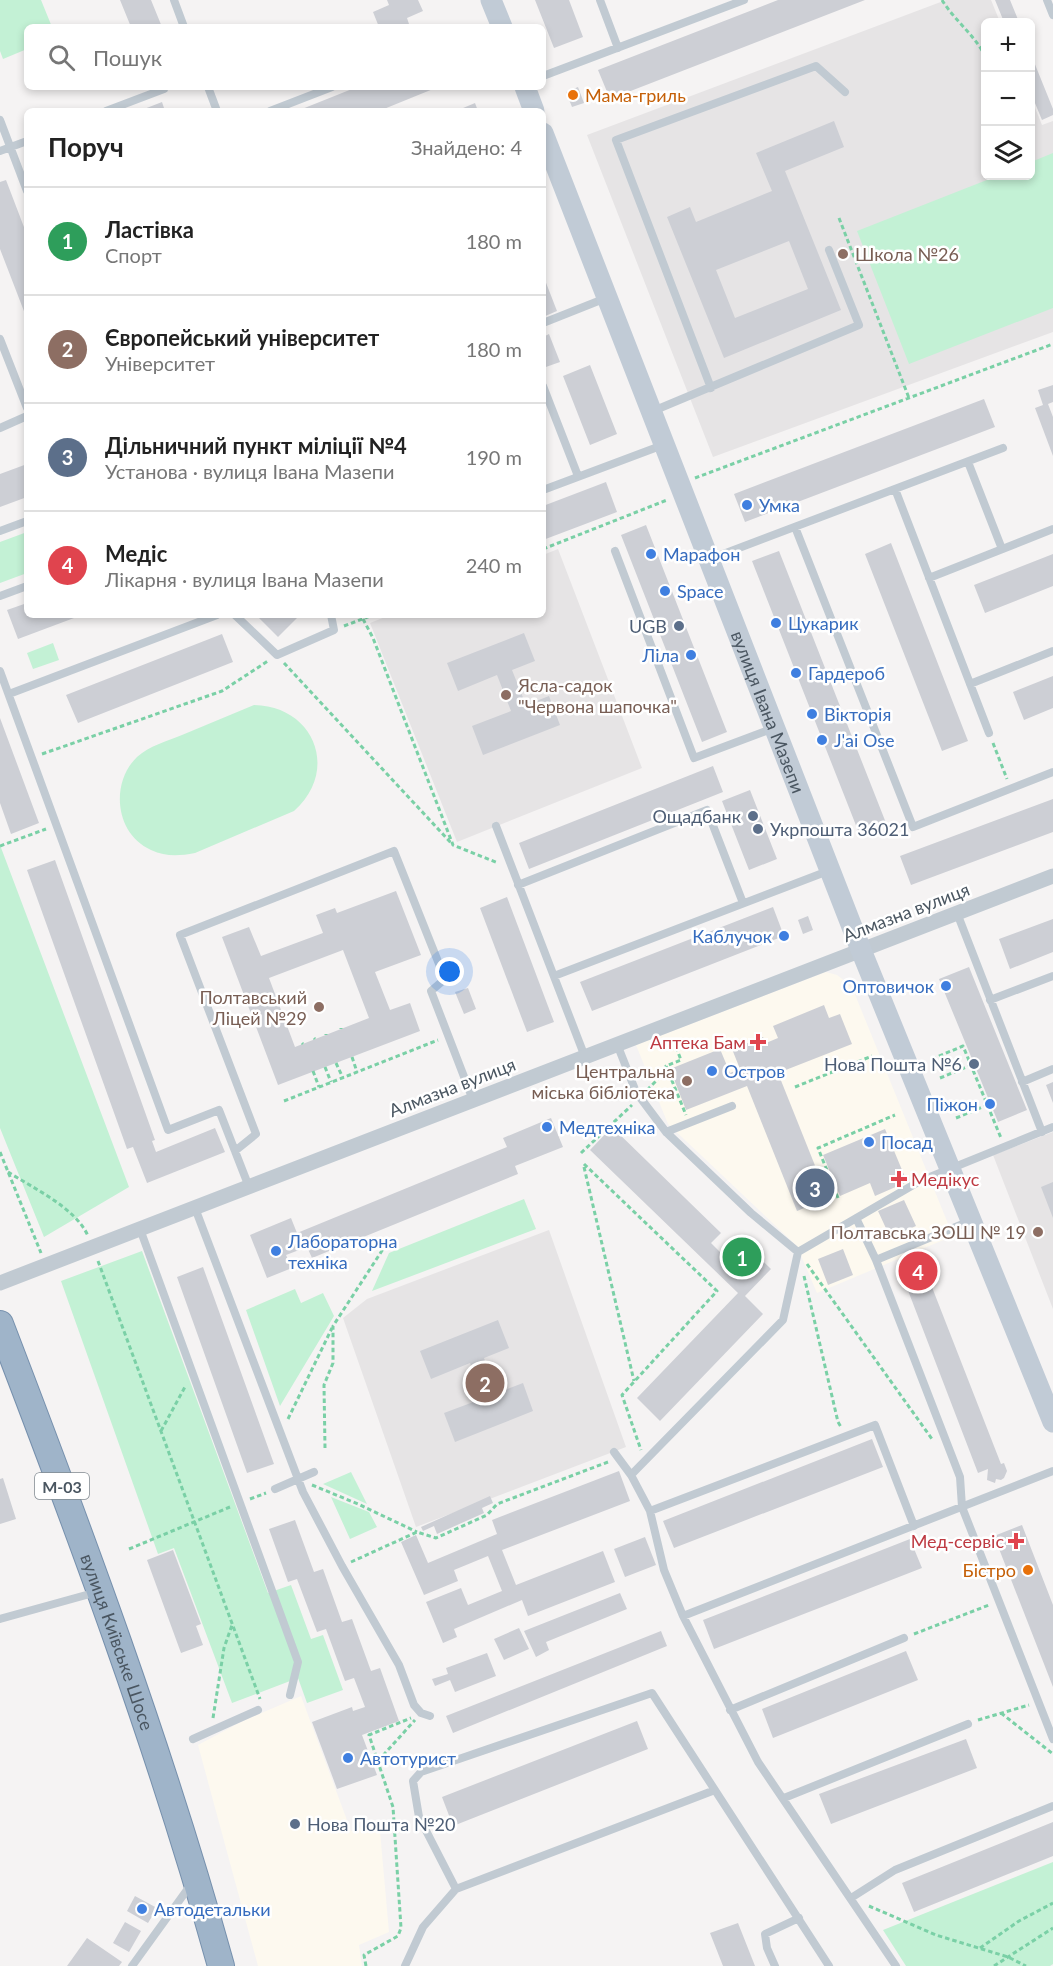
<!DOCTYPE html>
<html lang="uk">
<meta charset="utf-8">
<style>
:root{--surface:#fff;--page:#f6f6f6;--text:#222;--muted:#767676;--line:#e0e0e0;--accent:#1a73e8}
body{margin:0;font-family:Lato,sans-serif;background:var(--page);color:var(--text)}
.controls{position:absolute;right:18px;top:18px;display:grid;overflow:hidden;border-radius:9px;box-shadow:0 3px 9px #0003}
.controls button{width:54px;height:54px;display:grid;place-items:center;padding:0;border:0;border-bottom:2px solid var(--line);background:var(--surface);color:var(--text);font:30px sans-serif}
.you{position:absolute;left:450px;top:972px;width:21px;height:21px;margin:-15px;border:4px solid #fff;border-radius:50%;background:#1a73e8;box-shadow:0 0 0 9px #1a73e833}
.badge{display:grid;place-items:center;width:39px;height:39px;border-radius:50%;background:var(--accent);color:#fff;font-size:20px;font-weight:700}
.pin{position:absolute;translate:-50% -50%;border:3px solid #fff;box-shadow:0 2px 6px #0006}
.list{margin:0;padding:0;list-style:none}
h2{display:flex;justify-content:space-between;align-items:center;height:78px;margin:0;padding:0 24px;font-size:26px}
h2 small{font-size:20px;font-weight:400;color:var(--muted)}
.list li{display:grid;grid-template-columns:39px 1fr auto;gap:18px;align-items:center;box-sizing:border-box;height:108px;padding:0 24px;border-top:2px solid var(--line)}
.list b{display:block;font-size:22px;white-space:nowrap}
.list p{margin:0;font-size:20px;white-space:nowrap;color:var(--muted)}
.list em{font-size:20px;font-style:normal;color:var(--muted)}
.icon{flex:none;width:33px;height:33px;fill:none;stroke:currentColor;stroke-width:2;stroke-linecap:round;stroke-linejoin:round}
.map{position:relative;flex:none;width:1053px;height:1966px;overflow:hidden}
.search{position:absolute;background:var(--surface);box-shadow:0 3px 9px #0003;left:24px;top:24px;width:522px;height:66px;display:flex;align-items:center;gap:15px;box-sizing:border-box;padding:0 21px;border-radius:9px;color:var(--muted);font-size:22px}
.panel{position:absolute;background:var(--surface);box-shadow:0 3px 9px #0003;left:24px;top:108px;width:522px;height:510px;border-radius:9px}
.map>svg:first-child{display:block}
</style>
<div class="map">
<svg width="1053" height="1966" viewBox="0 0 1053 1966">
<rect width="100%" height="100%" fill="#f5f3f3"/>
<!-- commercial -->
<path fill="#fdf9ef" d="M826 972 837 975 846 982 854 992 953 1236 817 1293 797 1246 668 1124 636 1045Z
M301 1696 351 1831 379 1820 389 1932 359 1945 362 1966H258L198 1745 241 1722Z"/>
<!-- education -->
<path fill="#e6e4e5" d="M946 0H991L1000 22H986V176H1030L1031 98 1042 125 1053 121V332L713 457 587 135Z
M558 549 642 768 457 842 370 623 390 615H543V555Z
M1053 1132V1309L993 1155Z
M549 1230 626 1447 416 1527 343 1318 367 1299Z"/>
<!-- green -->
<path fill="#c3f1d5" d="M0 0H41L52 27H27V49L3 59 0 51Z
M1053 153V308L909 364 857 231 997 176H1030L1031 162Z
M27 532V573L0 583V542Z
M53 643 59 660 33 669 27 653Z
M254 705C314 706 340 770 294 811L195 853C179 856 166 857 151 850 115 834 110 783 137 757 149 746 167 741 182 735 206 725 230 715 254 705Z
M0 845 129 1187 44 1237 0 1128Z
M524 1199 536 1229 372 1291 389 1253Z
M142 1251 268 1593 291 1585 311 1639 323 1635 343 1690 307 1703 298 1678 232 1703 174 1548 158 1554 61 1281Z
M295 1289 301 1303 323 1293 334 1316 280 1406 246 1310Z
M351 1472 367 1504 323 1484Z
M331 1497 369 1512 377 1527 350 1539Z
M1053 1862V1964L1050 1966H906L883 1930Z"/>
<!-- building -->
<path fill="#cdcfd5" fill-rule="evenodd" d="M120 0H151L162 27H131Z
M387 0H418L423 11 407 18 410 27H387V25L379 27 373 12 389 5Z
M535 0H569L583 37 554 48Z
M778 0H865L610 99 598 70Z
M995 0H1010L1019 22H1004Z
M1030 52 1053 109V115L1042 120 1030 91Z
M357 87H438L379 111H297Z
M578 87 584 103 572 107 566 92Z
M162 102 165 111H139Z
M475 103 478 111H456Z
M834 121 844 147 785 171 841 310 724 358 667 217 690 207 696 222 772 191 756 153ZM789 241 808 289 735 318 716 270Z
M6 180 27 235V319L0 249V182Z
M543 275 557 311 543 317Z
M549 334 560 362 543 368V337Z
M590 365 617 434 590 445 563 376Z
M1053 385V402L1048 404 1053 417V456L1035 408 1043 405 1038 390Z
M984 399 995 427 745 522 734 494Z
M27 464V497L0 507V474Z
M606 482 617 512 543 540V506Z
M646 525 727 732 702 742 621 535Z
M891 543 968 741 942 751 865 554Z
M779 551 886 823 859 833 752 561Z
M1053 554V586L985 613 974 585Z
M27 603V615H82L18 639 7 610Z
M256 615H300L278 637Z
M524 633 535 661 512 670 526 705 549 696 560 725 483 755 472 726 511 711 497 675 458 691 447 663Z
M222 634 233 662 78 723 66 695Z
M1053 676V708L1024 720 1013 692Z
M0 718 39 823 11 834 0 803Z
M713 766 723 792 529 869 519 843Z
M750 790 777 859 749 870 722 801Z
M1053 799V832L911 885 900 856Z
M55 860 155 1140 152 1141 156 1152 215 1128 225 1152 147 1183 133 1147 127 1149 27 870Z
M396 891 421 955 375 972 390 1010 410 1003 420 1031 278 1085 222 937 249 927 261 956 323 933 316 915 335 908 337 913ZM343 950 369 1018 295 1047 269 978Z
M507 897 554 1022 527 1032 480 908Z
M773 907 784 936 592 1011 580 982Z
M808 916 813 930 803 934 798 920Z
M1053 919V952L1010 969 999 939Z
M969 967 1027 1110 998 1122 939 979Z
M468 988 476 1009 464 1014 455 992Z
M824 1005 829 1018 840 1014 852 1044 778 1073 828 1198 797 1211 747 1086 686 1110 670 1069 720 1049 730 1073 740 1069 732 1049 763 1037 766 1043 778 1038 773 1026Z
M1053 1082V1103L1046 1085Z
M551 1118 563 1147 515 1166 518 1174 312 1258 307 1247 286 1255 292 1268 267 1278 250 1235 291 1218 297 1233 507 1147 503 1138Z
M612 1127 721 1233 711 1243 724 1256 740 1239 771 1269 745 1296 763 1314 660 1421 637 1398 738 1293 590 1150Z
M885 1129 907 1182 875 1196 870 1183 840 1196 823 1155Z
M1053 1182V1218L1041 1187Z
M904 1200 916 1226 890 1237 878 1211Z
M843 1249 853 1275 828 1285 818 1259Z
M921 1259 1001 1464 1004 1463 1007 1471 1004 1478 1001 1480 996 1479 995 1483 987 1480 988 1469 978 1473 899 1267Z
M203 1267 274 1464 247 1473 177 1277Z
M498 1320 509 1348 484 1358 497 1393 523 1383 533 1411 455 1442 444 1413 484 1398 470 1363 431 1379 420 1351Z
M872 1439 883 1467 674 1548 663 1521Z
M619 1471 630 1501 502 1550 516 1585 603 1551 615 1582 528 1616 522 1600 454 1629 457 1637 443 1643 426 1602 461 1588 468 1605 502 1591 488 1556 454 1570 458 1581 424 1595 401 1542 416 1535 428 1563 497 1534 492 1520Z
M3 1478 16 1519 0 1524V1479Z
M490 1496 493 1503 482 1508 484 1513 437 1534 434 1526 423 1531 421 1527Z
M295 1520 314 1572 323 1569 342 1622 352 1619 371 1671 380 1668 399 1721 362 1735 377 1775 337 1789 312 1722 352 1707 353 1711 365 1707 354 1678 345 1681 326 1629 317 1632 297 1579 288 1582 269 1529Z
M1022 1525 1053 1605V1687L994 1536Z
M645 1537 656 1565 625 1577 614 1549Z
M910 1539 922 1568 714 1649 703 1620Z
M173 1550 201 1624 196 1626 203 1645 181 1653 147 1560Z
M620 1593 627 1609 546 1642 549 1650 536 1657 524 1631Z
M519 1628 529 1649 504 1660 494 1639Z
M661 1631 667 1646 453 1733 446 1716Z
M906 1651 918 1680 773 1738 762 1709Z
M487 1653 496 1676 455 1692 450 1680 435 1686 432 1679 448 1674 446 1668Z
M637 1721 648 1749 453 1826 442 1797Z
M966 1739 977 1768 831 1824 819 1794Z
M1053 1822V1856L914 1912 902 1883Z
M135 1896 157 1908 148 1923 127 1911Z
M125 1922 141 1931 129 1952 113 1943Z
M738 1923 755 1966H723L710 1933Z
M87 1938 122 1962 119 1966H67Z"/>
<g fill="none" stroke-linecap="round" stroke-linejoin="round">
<defs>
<g id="trunk">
<path id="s2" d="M0 1324C81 1535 160 1747 221 1966"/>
</g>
</defs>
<!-- trunk casing -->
<use href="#trunk" stroke="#7690ad" stroke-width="28"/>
<!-- path -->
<path stroke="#7ad0a6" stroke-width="3" stroke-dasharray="4.5 3" stroke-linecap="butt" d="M942 0C954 20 976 36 986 58
M839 218 909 398
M695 478 1053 344
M543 549 667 500
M363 619 373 638 453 845 498 863
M344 626 373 615
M284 663 453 845
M993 743 1007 779
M42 754 222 691 268 661
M0 846 46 829
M341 1028V1029
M326 1034V1035
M314 1038 315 1039
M302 1043 303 1044
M676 1047 681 1060 666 1066 686 1115
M352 1057 357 1072
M932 1059 963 1046 1001 1138
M336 1063 343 1078
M325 1067 331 1082
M313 1071 319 1087
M940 1078 974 1064
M795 1087 872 1056
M647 1090 667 1070
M284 1101 438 1040
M956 1118 990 1104
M0 1152 41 1253
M581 1153 632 1105
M584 1164 717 1291 622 1395 641 1450
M584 1167 634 1381
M8 1172C33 1188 76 1208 88 1236
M838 1198 818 1148 895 1115
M98 1261 260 1699
M807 1264 932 1439
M804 1276 838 1422 841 1427
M288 1419 332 1328
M161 1431 186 1385
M325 1448 324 1385 333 1363V1326L385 1246
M312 1485 358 1504 417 1532
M250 1499 266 1493
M129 1549 230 1507
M351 1562 417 1532 436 1538 487 1515 497 1504 608 1462
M914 1634 989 1605
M1001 1713 1053 1754
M213 1718 224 1648 232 1625
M978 1720 1029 1705
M378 1761 415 1720
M869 1906 936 1935 1008 1957 1026 1966
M980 1948 1019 1921 1053 1903
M366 1966 364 1955 398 1936 401 1928 393 1807 369 1735 411 1718
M994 1966 1053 1928"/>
<!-- service -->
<path stroke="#c1cad2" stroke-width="8" d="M174 0 184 27
M600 0 618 48
M1047 0 1053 15
M543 76 744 0
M208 87 217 111
M106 111 164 89
M270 111 332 87
M0 120 27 191
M0 151 27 141
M543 323 606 298
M0 339 27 408
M543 386 578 476
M711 388 616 140 816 66 845 92
M653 411 859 325 829 250
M0 428 27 416
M968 462 1002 549
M895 489 989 733
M543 490 663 445
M795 527 913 827 1053 772
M0 531 27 521
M615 551 694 758 774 728
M710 559 1003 448
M929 578 1053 529
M0 596 27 586
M235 615 277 655 334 630 331 615
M0 671 168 1130 219 1110 249 1187
M970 684 1053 651
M9 694 217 615
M496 826 585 1057
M518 885 707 810 743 903
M957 913 1042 1132
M554 976 828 871
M990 1000 1053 976
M617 1044 636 1092 666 1132 751 1213 798 1252
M1022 1082 1053 1069
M666 1132 732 1106
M235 1151 256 1134 180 935 394 851 445 979 431 991 473 1100
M195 1208 303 1492 342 1566 399 1665 414 1705 421 1713 430 1716
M856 1218 876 1260
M970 1221 876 1260 960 1477 962 1507 1053 1739
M140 1229 298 1662 290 1695
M614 1452 631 1475
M275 1489 314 1472
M650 1511 875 1425 914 1526
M683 1616 1053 1471
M0 1619 97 1592
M730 1710 904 1638
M193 1739 258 1710
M784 1798 968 1724
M456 1889 715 1790
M851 1898 895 1870 1053 1806
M132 1966 192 1883
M405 1966 423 1927 456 1889 419 1817 413 1781 421 1772 652 1693 829 1966
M775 1966 767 1948 765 1934 799 1918
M896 1966 758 1762 683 1616 664 1570 650 1511 631 1475 783 1320 798 1252 920 1181 1053 1127"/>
<!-- minor -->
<path stroke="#c1cad2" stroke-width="15" d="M0 1283 1053 876"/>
<!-- secondary -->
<g stroke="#c1cbd6" stroke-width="21">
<path d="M491 0 502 27"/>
<path d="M525 87 534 111"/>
<path id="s1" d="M543 133 861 950 1053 1422"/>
</g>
<!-- trunk -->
<use href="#trunk" stroke="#9fb4c9" stroke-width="26"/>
</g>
<!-- markers -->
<g fill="#e8710a" stroke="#fff" stroke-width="2">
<circle cx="573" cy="95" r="6"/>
<circle cx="1028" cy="1570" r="6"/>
</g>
<g fill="#8d6e63" stroke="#fff" stroke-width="2">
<circle cx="843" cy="254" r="6"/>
<circle cx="506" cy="695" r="6"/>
<circle cx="319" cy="1007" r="6"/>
<circle cx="687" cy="1081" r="6"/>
<circle cx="1038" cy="1232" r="6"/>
</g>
<g fill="#3f7fe0" stroke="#fff" stroke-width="2">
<circle cx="747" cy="505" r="6"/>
<circle cx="651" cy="554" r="6"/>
<circle cx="665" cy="591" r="6"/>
<circle cx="776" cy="623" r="6"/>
<circle cx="691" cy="655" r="6"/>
<circle cx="796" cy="673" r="6"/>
<circle cx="812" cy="714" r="6"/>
<circle cx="822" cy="740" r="6"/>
<circle cx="784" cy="936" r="6"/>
<circle cx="946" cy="986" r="6"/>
<circle cx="712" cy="1071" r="6"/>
<circle cx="990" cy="1104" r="6"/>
<circle cx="547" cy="1127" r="6"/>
<circle cx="869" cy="1142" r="6"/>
<circle cx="276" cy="1251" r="6"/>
<circle cx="348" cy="1758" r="6"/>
<circle cx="142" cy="1909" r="6"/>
</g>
<g fill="#5c6f8a" stroke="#fff" stroke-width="2">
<circle cx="679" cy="626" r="6"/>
<circle cx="753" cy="816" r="6"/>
<circle cx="758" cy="829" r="6"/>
<circle cx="974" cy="1064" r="6"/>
<circle cx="295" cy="1824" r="6"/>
</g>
<g fill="#e0444e" stroke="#fff" stroke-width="2">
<path d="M755 1033h6v6h6v6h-6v6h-6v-6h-6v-6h6z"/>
<path d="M896 1170h6v6h6v6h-6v6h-6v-6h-6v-6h6z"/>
<path d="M1013 1532h6v6h6v6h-6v6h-6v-6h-6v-6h6z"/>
</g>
<g text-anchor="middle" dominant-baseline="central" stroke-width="5" stroke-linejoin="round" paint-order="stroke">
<!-- shield labels -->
<rect fill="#fff" stroke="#808990" stroke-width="1.5" x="35" y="1473" width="54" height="26" rx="4.5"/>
<g font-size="16" font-weight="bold" fill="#4a5661">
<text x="62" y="1486">М-03</text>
</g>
<!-- food labels -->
<g font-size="18" fill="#c56008" stroke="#fff" text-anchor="start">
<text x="585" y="95">Мама-гриль</text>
<text x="1016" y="1570" text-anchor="end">Бістро</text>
</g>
<!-- education labels -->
<g font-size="18" fill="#785e54" stroke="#fff" text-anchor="end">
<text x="855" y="254" text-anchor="start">Школа №26</text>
<text x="518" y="685" text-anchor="start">Ясла-садок<tspan x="518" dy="21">"Червона шапочка"</tspan></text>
<text x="307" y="997">Полтавський<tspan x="307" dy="21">Ліцей №29</tspan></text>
<text x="675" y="1071">Центральна<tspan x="675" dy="21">міська бібліотека</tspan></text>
<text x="1026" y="1232">Полтавська ЗОШ № 19</text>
</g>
<!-- shop labels -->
<g font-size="18" fill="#366cbe" stroke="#fff" text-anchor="start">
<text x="759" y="505">Умка</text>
<text x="663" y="554">Марафон</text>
<text x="677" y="591">Space</text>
<text x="788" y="623">Цукарик</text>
<text x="679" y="655" text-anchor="end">Ліла</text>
<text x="808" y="673">Гардероб</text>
<text x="824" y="714">Вікторія</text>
<text x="834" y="740">J'ai Ose</text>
<text x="772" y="936" text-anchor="end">Каблучок</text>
<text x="934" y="986" text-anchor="end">Оптовичок</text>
<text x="724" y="1071">Остров</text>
<text x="978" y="1104" text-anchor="end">Піжон</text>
<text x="559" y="1127">Медтехніка</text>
<text x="881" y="1142">Посад</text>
<text x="288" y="1241">Лабораторна<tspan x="288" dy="21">техніка</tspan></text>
<text x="360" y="1758">Автотурист</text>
<text x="154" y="1909">Автодетальки</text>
</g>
<!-- service labels -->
<g font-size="18" fill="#4e5e75" stroke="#fff" text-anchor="end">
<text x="667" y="626">UGB</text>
<text x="741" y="816">Ощадбанк</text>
<text x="770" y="829" text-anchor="start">Укрпошта 36021</text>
<text x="962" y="1064">Нова Пошта №6</text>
<text x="307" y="1824" text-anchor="start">Нова Пошта №20</text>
</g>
<!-- street labels -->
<g font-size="18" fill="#4a5661" stroke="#fff">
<text stroke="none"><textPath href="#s1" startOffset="621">вулиця Івана Мазепи</textPath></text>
<text transform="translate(906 912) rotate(-21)">Алмазна вулиця</text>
<text transform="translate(452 1087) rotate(-21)">Алмазна вулиця</text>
<text stroke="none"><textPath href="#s2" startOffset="339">вулиця Київське Шосе</textPath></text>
</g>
<!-- health labels -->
<g font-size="18" fill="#be3a42" stroke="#fff" text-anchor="end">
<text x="746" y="1042">Аптека Бам</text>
<text x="911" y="1179" text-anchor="start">Медікус</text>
<text x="1004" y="1541">Мед-сервіс</text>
</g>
</g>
</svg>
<div class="controls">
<button>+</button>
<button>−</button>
<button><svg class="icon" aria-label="layers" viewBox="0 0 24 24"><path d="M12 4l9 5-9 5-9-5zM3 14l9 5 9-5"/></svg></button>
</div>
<div class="you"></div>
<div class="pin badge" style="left:742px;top:1257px;background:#2e9e5b">1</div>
<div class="pin badge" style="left:485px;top:1383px;background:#8d6e63">2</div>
<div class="pin badge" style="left:815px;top:1188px;background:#5c6f8a">3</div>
<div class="pin badge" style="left:918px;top:1271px;background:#e0444e">4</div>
<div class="search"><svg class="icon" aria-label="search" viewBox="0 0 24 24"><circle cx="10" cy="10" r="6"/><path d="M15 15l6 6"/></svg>Пошук</div>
<section class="panel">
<h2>Поруч<small>Знайдено: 4</small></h2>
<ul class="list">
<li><span class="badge" style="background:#2e9e5b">1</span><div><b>Ластівка</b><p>Спорт</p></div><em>180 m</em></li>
<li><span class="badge" style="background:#8d6e63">2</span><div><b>Європейський університет</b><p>Університет</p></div><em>180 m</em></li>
<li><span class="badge" style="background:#5c6f8a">3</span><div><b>Дільничний пункт міліції №4</b><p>Установа · вулиця Івана Мазепи</p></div><em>190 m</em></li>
<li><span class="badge" style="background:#e0444e">4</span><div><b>Медіс</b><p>Лікарня · вулиця Івана Мазепи</p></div><em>240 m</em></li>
</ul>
</section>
</div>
